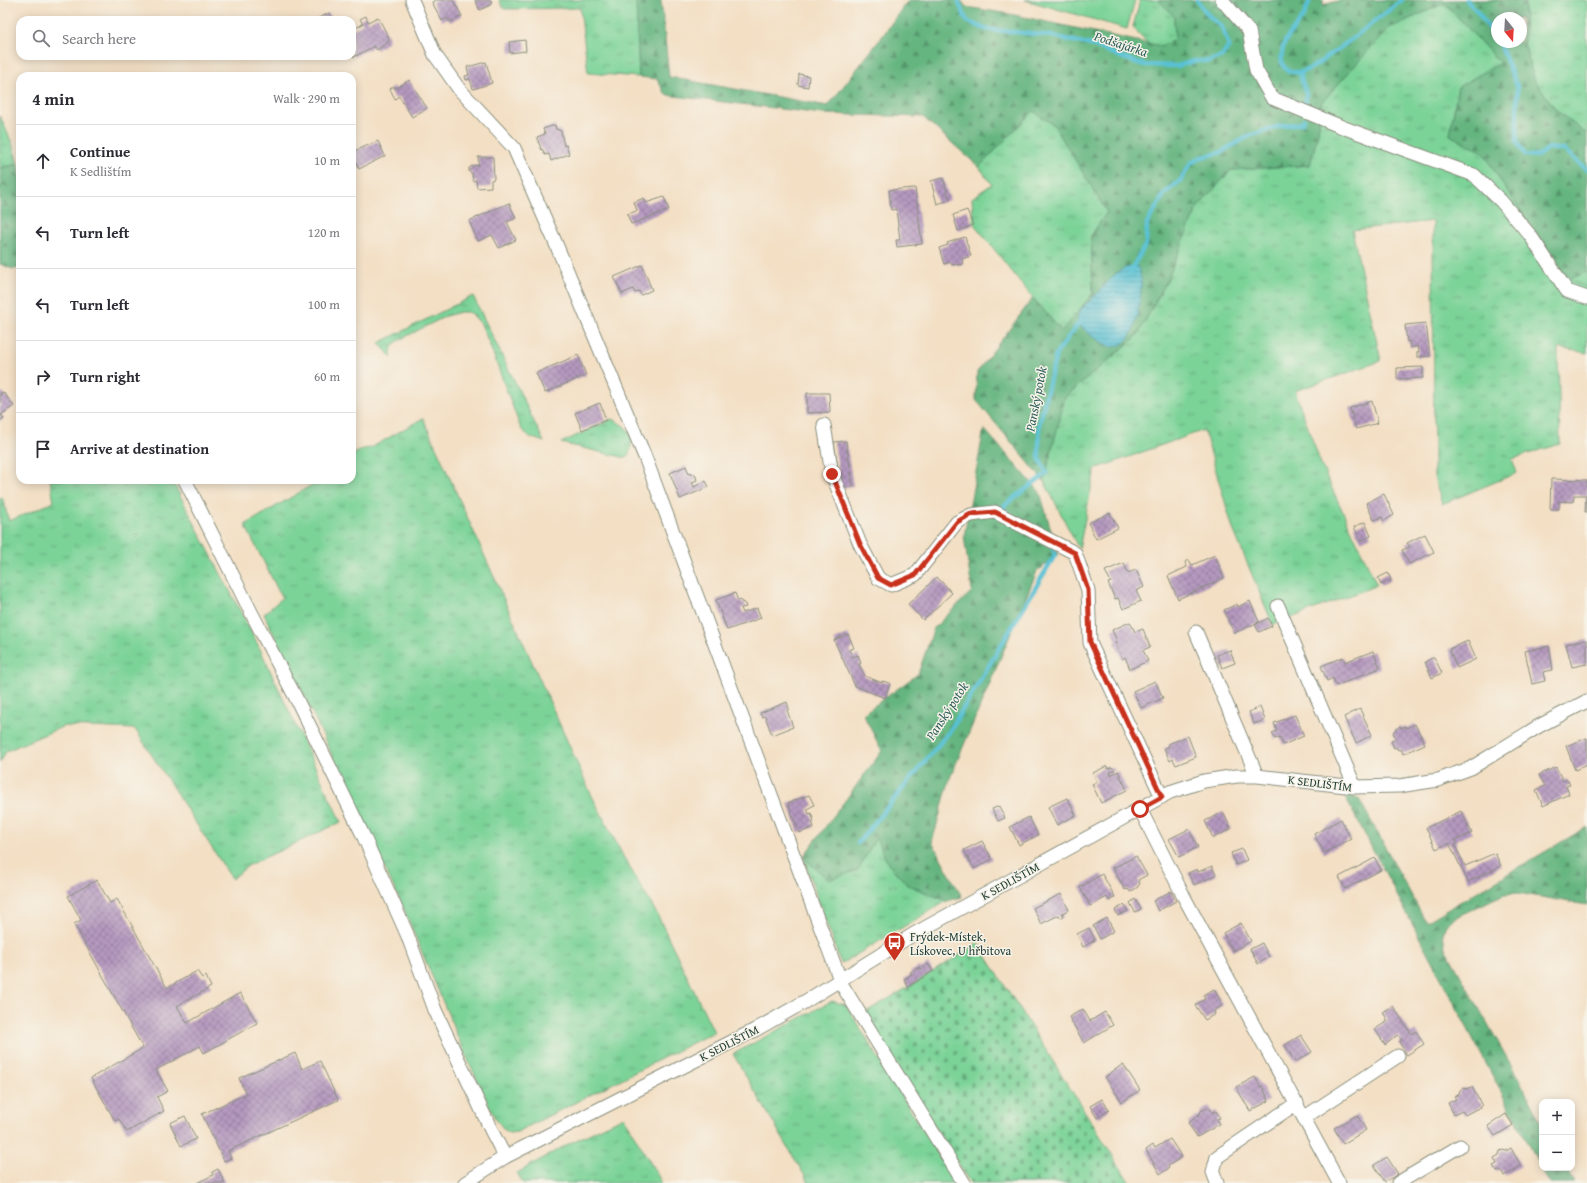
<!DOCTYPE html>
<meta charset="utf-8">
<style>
:root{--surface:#fff;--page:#f2f2f3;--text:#2b2b33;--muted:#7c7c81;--line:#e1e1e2}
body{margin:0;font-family:"Gentium Book Plus",serif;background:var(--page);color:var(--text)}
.controls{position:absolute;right:12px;bottom:12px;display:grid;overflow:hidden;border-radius:8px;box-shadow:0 2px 10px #0003}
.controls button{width:36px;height:36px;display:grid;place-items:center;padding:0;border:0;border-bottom:1px solid var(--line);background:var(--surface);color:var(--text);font:20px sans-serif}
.compass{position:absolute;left:1491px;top:12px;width:36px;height:36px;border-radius:50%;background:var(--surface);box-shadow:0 2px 10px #0003;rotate:162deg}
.stop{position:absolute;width:12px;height:12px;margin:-9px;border:3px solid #c8321e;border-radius:50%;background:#fff}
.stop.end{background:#c8321e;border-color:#fff;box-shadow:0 1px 4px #0008}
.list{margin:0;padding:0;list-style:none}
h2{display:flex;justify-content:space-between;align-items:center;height:52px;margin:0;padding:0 16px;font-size:17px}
h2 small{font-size:13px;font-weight:400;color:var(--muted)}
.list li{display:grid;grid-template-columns:26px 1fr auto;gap:12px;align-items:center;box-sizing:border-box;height:72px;padding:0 16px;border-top:1px solid var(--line)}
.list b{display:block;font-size:15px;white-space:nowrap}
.list p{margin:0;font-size:13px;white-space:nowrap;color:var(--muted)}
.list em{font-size:13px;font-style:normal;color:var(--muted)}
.icon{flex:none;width:22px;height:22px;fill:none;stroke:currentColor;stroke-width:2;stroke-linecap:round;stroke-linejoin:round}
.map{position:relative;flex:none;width:1587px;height:1183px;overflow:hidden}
.search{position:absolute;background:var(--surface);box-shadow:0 2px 10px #0003;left:16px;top:16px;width:340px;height:44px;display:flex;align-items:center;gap:10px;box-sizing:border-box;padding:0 14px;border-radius:12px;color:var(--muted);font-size:15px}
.panel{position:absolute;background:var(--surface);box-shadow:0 2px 10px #0003;left:16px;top:72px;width:340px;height:412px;border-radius:12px}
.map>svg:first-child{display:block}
</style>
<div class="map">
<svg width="1587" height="1183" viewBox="0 0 1587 1183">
<defs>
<pattern id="grass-tufts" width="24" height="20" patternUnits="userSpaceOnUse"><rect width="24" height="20" fill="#7cd398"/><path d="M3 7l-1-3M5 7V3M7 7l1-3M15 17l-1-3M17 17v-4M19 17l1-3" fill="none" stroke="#65ac7d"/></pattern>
<pattern id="forest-firs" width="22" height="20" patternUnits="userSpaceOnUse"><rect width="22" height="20" fill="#65b580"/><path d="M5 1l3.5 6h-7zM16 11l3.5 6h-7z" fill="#53946a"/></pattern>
<pattern id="cemetery-stones" width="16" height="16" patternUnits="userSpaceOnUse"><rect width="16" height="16" fill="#7cd398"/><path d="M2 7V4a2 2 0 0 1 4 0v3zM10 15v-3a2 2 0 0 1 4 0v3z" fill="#65ac7d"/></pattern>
<pattern id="water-rules" width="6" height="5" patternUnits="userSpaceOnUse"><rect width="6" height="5" fill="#58c1d4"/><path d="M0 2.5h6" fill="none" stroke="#489ead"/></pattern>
<pattern id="building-cross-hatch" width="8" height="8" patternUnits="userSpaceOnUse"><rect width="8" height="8" fill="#b599bf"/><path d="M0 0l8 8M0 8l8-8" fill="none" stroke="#937e9c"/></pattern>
</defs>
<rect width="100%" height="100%" fill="#f7f3e8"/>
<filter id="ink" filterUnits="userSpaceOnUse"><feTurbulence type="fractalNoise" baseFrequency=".025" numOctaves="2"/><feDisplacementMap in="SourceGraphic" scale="8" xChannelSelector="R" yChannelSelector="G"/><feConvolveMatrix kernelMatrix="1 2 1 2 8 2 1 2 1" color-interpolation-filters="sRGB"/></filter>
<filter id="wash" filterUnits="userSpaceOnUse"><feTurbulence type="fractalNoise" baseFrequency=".012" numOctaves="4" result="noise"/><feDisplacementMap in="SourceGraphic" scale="16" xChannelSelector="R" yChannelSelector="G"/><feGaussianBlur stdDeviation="0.9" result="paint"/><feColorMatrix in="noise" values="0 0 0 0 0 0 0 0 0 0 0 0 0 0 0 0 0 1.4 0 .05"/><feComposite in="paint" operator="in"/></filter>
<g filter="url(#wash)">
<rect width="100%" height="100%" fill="#f3dfc4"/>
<!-- grass -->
<path fill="url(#grass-tufts)" stroke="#4e8866" d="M499 0H636L639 77 588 73 580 8 504 9Z
M1140 0H1158L1174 16 1175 40 1160 46 1147 43 1133 27Z
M1525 0H1587V132L1585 133 1557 111 1534 80 1524 43Z
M1445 3 1500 63 1458 87 1450 135 1484 153 1504 186 1568 280 1587 287V353L1558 348 1560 444 1512 459 1517 473 1442 504 1434 477 1433 221 1352 230 1381 361 1295 391 1322 467 1377 585 1273 625 1233 529 1204 430 1095 469 1079 549 1044 481 1065 397 1137 336 1167 280 1197 208 1231 170 1310 165 1318 133 1321 103 1389 28Z
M1033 111 1054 125 1107 212 1091 236 1093 293 1062 332 1033 298 974 224 972 198 992 184 979 167Z
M0 116 12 143 18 164 0 168Z
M473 296 544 442 530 437 521 429 489 343 481 324 472 314 467 312H460L446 316 401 339C393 344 389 349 392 358L379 343Z
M423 418 590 792 623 856 657 914 714 1032 517 1132 509 1133 504 1129 495 1118 462 1047 403 907 304 695 264 614 282 598 245 525 320 480H352V455L363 449 371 448Z
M612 419C617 422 622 424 626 428 634 436 633 450 626 458L561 443Z
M50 480H172L260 649 341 822 249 865 232 879 135 729 64 726 6 751 0 763V498L2 497 9 521 54 502Z
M876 837 888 864 908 885 947 901 841 964 803 857 829 880Z
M832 1001 846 1005 955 1183H809L733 1054Z
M624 1117 662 1183H523L517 1173 570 1143Z"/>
<!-- forest -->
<path fill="url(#forest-firs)" stroke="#42795a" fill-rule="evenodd" d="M636 0H661L669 77 828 106 881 38 905 4 910 0H961L966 7 1010 14 1160 46 1175 40 1174 16 1158 0H1323V5L1341 0H1525L1524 43 1534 80 1557 111 1585 133 1587 132V272L1568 280 1504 186 1484 153 1450 135 1458 87 1500 63 1445 3 1389 28 1321 103 1318 133 1310 165 1231 170 1197 208 1167 280 1137 336 1065 397 1044 481 976 400 977 372 1033 298 1062 332 1093 293 1091 236 1107 212 1054 125 1033 111 979 167 923 117 822 114 666 95 657 79 639 77ZM1497 18H1521V42H1497Z
M18 164 20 169V268L13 269 0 264V168Z
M984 429 1040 492 1058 555 1037 571 950 778 932 842 962 897 947 901 908 885 888 864 876 838 858 870 829 880 803 857 882 751 863 714 918 674 934 628 972 591 964 536Z
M1344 795 1359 799 1426 922 1587 827V905L1518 893 1504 894 1454 918 1446 925 1443 932 1445 948 1520 1081 1542 1124V1168H1566L1574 1183H1550L1544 1173Z"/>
<!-- cemetery -->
<path fill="url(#cemetery-stones)" stroke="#4e8866" d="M978 943 1130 1183H970L864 1013 917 982Z"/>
<!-- park -->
<path fill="#7cd398" stroke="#4e8866" d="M1025 0H1135L1127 29Z
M1587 272V287L1568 280Z"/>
<!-- water -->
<path fill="url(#water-rules)" stroke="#3c7f84" d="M1137 266C1144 279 1141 290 1139 305 1137 320 1133 344 1114 347 1107 348 1083 330 1079 324 1078 322 1077 318 1078 315 1081 307 1090 301 1096 295 1110 281 1115 267 1137 266Z"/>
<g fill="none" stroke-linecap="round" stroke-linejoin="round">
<!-- stream -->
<path stroke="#58c1d4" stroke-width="4.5" d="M958 0 960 6 967 21 985 29 1053 36 1095 46 1118 56 1144 65 1178 66 1194 61H1209L1222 56 1229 46 1222 27 1208 15 1197 0
M1310 0C1308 5 1306 12 1303 17 1295 28 1283 39 1282 53 1279 72 1294 76 1309 69 1318 65 1326 57 1334 52 1358 35 1380 17 1402 0
M1466 0 1476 10 1497 39
M1499 42 1517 86V142L1525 155 1537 156 1549 148 1564 150 1587 170
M1299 73 1306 93 1305 107
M1130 271 1146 244 1147 223 1165 193 1180 181 1191 163 1202 157 1219 153 1249 136 1280 126 1302 123 1304 119
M1006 511 1001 508 1047 473 1039 458V425L1056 354 1081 320
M858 843 949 732 1055 555 1053 547 1052 545"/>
</g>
<g id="blocks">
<!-- building -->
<path fill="url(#building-cross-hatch)" d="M436 0H453L462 16 450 22 447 18 442 21 432 2Z
M475 0H491L492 4 480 10Z
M329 13 333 20H315Z
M366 16 368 22 378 17 389 38 388 39 389 41 377 50 374 46 354 57 352 54V30L363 24 360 19Z
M525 40 526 51 510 53 509 42Z
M486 62 492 83 473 89 470 79 466 80 465 76 469 75 467 67Z
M799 74 809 76 808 87 798 85Z
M409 80 427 108 412 117 399 96 395 99 390 89 394 86 395 89Z
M555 125 556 129 561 131 564 146 566 145 569 154 551 161 549 154 545 155 543 150 541 149 537 137 545 134 543 129Z
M378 141 385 156 359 169 352 152Z
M478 157H493L494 179 491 180V187L477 188 476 180 473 181 472 173 469 172V168L472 166 479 165Z
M943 178 950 200 937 204 931 181Z
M915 188 922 244 897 247 896 240H900L896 209 891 210 889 190Z
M664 197 669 210 631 224 627 214 637 211 634 202 644 198 646 203Z
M509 203 516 218 507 222 516 240 499 248 492 235 478 241 469 221Z
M967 210 973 225 958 231 953 215Z
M965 237 971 256 962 259 963 264 957 265V264L952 265 951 262 944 264 939 248 948 245 947 243Z
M642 265 652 290 641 295 639 291 635 293 633 289 622 294 614 277Z
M1426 323 1430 356 1417 357V352H1419L1418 347H1410L1409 341 1407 342 1405 325Z
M578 355 586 375 545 393 536 373Z
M1423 367V378L1397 379V368Z
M3 392 14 406 1 415 4 418 0 421V394Z
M807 393H829L830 412 807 413Z
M1372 401 1378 423 1356 429 1350 408Z
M600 403 606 420 582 430 575 413Z
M846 441 853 486 841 488 834 442Z
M686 466 689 474 692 473V475L695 474 697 480 692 482 694 487 706 481 709 487 680 499 670 473Z
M1551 479 1587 480V512H1585L1586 495H1574L1573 502 1559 501V509H1550Z
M1384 494 1394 515 1384 521 1382 517 1374 520 1366 503Z
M1110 513 1118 528 1096 539 1088 523Z
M1365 522 1371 536 1361 541 1354 527Z
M1425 534 1434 552 1409 564 1402 550 1410 547 1407 543Z
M1215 555 1224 578 1178 599 1168 576 1187 567 1185 562 1189 560 1192 565Z
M1124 563 1128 573 1136 570 1144 587 1136 591 1141 601 1123 609 1118 598 1115 599 1108 583 1111 582 1105 571Z
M1388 573 1391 580 1381 585 1378 578Z
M937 577 952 593 923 620 908 604Z
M735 593 738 601 741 600 742 603 744 602 746 607 741 608 743 613 757 608 761 618 727 630 716 600Z
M1250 601 1259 622 1234 633 1224 610 1237 604 1238 607Z
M1268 618 1272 626 1259 632 1255 625Z
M1130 622 1135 632 1143 629 1150 647 1143 650 1148 661 1130 669 1125 657 1122 659 1115 642 1117 641 1112 630Z
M848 634 854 648 849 650 853 657 858 655 861 663 859 664 865 676 882 683V681L890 683 885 698 855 686 834 640Z
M1587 640V664L1572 667 1566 644Z
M1468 641 1476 659 1457 668 1449 649Z
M1549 646 1553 670 1543 672 1545 681 1532 684 1525 651Z
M1230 650 1235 663 1222 668 1217 655Z
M1373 651 1380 668 1336 686 1333 678 1327 681 1321 666 1343 657 1345 662Z
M1434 657 1442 673 1432 678 1425 662Z
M1155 681 1163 698 1141 708 1133 691Z
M787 702 789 709 787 710 793 727 772 735 765 716 762 717 760 713Z
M1260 707 1265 720 1254 724 1249 712Z
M1360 709 1372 735 1356 743 1344 717Z
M1295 715 1304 736 1283 745 1280 737 1275 739 1272 733 1277 731 1274 723Z
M1415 724 1425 744 1403 754 1401 749 1398 750 1396 747 1394 748 1391 741 1396 739 1393 732 1400 726 1401 728 1405 726 1406 728Z
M1188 736 1196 757 1176 765 1173 759 1170 761 1164 748 1169 747 1168 744Z
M1587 738V765L1575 770 1566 746Z
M1107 766 1108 769 1112 767 1115 770 1110 772 1111 775 1118 771 1127 790 1101 803 1092 784 1097 782 1093 773Z
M1556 767 1563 781 1567 779 1570 785 1566 786 1569 794 1543 806 1536 790 1545 786 1539 775Z
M809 795 814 805 807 809 809 814 811 813 814 821 812 822 814 827 799 833 788 803Z
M1067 798 1076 815 1057 825 1048 807Z
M999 806 1005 818 998 821 992 809Z
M1461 811 1472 833 1456 840 1457 844 1455 845 1465 866 1495 853 1501 866 1468 882 1449 843 1436 849 1426 828Z
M1223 812 1231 829 1213 838 1205 821Z
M1029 817 1038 835 1019 845 1010 827Z
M1341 819 1351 839 1324 853 1314 834Z
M1189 829 1198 847 1179 857 1169 839Z
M982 841 992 859 974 869 964 850Z
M1242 849 1247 860 1236 865 1231 853Z
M1136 856 1147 875 1138 880 1140 884 1138 886V887L1130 892 1128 889 1125 890 1113 868Z
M1375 858 1381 870 1345 889 1339 877Z
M1212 866 1216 875 1194 885 1188 873 1197 869 1198 872Z
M1102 874 1115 897 1109 901 1107 897 1090 906 1080 887Z
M97 880 110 903 117 899 167 988 197 971 202 978 206 976 211 987 177 1006 187 1023 240 993 257 1023 204 1053 200 1046 156 1070 168 1091 157 1097 164 1111 127 1132 119 1119 115 1121 91 1078 143 1048 74 924 81 920 68 896Z
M1171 891 1176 901 1158 911 1153 901Z
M1061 894 1069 910 1062 913 1064 916 1061 918 1059 915 1041 924 1033 908Z
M1135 899 1141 909 1135 912 1130 903Z
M1124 905 1128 911 1118 916 1115 910Z
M1107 918 1114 931 1100 939 1093 926Z
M1241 923 1251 941 1233 951 1223 933Z
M1089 928 1095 940 1083 947 1077 934Z
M1262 943 1269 957 1258 964 1250 949Z
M928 964 933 971 908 987 904 979 912 974 910 972 912 971 919 967 920 969Z
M1214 989 1223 1005 1214 1011 1215 1014 1205 1020 1195 1005 1205 999 1203 995Z
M1393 1006 1411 1034 1416 1031 1424 1044 1407 1055 1399 1042 1402 1040 1398 1035 1385 1045 1375 1029 1388 1021 1383 1012Z
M1083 1009 1090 1021 1105 1012 1113 1025 1084 1043 1069 1017Z
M1301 1035 1312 1052 1295 1062 1285 1045Z
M295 1053 302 1069 320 1061 338 1100 228 1151 231 1158 224 1161 202 1114 246 1094 239 1078Z
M1123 1064 1140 1090 1122 1102 1105 1077Z
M1255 1077 1261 1087 1262 1086 1269 1101 1250 1111 1236 1087Z
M1472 1087 1482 1106 1465 1115 1462 1111 1454 1115 1448 1103 1456 1099 1454 1096 1459 1094 1460 1090 1463 1088 1467 1089Z
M1102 1099 1109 1110 1097 1118 1090 1106Z
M1209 1107 1213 1113 1216 1111 1220 1118 1217 1119 1220 1124 1197 1137 1188 1123 1194 1119V1118L1200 1114 1201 1111Z
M1506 1114 1513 1125 1495 1136 1488 1126Z
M1357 1115 1366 1130 1343 1144 1334 1128Z
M185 1116 196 1139 181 1146 170 1123Z
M1170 1139 1182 1157 1168 1166 1169 1168 1160 1174 1146 1150 1153 1145 1155 1148Z
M1511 1148 1521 1166 1504 1176 1501 1170 1497 1172 1493 1166 1497 1164 1494 1158 1499 1155 1500 1151 1503 1150 1506 1151Z
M1387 1157 1398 1174 1385 1182 1374 1165Z
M218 1169 225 1183H197L213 1175 212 1172Z"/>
</g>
</g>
<g filter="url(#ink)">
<use href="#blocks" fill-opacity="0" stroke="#898e7c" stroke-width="1"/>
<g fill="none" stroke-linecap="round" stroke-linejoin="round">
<defs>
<path id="street" d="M412 0 435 55 459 89 514 148 556 244 645 457 842 985 964 1183
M1222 0 1249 31 1256 70 1272 98 1342 127 1474 175 1501 201 1530 235 1567 291 1587 298
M824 425 832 474 860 544 878 578 891 585 915 575 957 522 971 515 995 512 1075 553 1088 590 1090 643 1162 797
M185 480 252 614 297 700 363 835 407 934 435 1010 491 1130 505 1157
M1278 606 1355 787
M1196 632 1257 776
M1140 809 1184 897 1339 1183
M1305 1117 1398 1056
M465 1183 505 1157 755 1030 806 1001 914 934 1170 792 1204 781 1237 776H1257L1355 787 1399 786 1438 780 1471 768 1539 726 1587 701
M1217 1183 1213 1172 1217 1157 1297 1103
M1398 1183 1460 1146"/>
</defs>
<!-- street casing -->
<use href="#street" stroke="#898e7c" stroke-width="15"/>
<!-- street -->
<use href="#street" stroke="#fff" stroke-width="13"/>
</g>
</g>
<g fill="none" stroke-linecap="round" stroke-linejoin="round" filter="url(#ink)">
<!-- route -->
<path stroke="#c8321e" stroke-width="5" d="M832 474 860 544 878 578 891 585 915 575 957 522 971 514 995 512 1075 553 1088 590 1090 642 1162 797 1140 809"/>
</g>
<!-- icons -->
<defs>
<symbol id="bus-pin" viewBox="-11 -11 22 30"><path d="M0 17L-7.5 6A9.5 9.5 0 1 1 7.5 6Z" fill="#c8321e" stroke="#f7f3e8"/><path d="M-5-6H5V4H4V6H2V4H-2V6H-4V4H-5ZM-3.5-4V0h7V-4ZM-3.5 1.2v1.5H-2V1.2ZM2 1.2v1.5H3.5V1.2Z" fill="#fff"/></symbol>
</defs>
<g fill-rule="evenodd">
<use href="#bus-pin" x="882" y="930" width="25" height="34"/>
</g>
<g text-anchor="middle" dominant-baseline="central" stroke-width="3" stroke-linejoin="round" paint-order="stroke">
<!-- street labels -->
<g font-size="12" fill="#1f3d34" stroke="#f7f3e8">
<text transform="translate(1320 783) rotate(7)">K SEDLIŠTÍM</text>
<text transform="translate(1010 881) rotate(-29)">K SEDLIŠTÍM</text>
<text transform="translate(729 1043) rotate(-27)">K SEDLIŠTÍM</text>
</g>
<!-- poi labels -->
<g font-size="12" fill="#1f3d34" stroke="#f7f3e8" text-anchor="start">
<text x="910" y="936">Frýdek-Místek,<tspan x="910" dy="14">Lískovec, U hřbitova</tspan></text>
</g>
<!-- water labels -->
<g font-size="13" font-style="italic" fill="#2d5e5c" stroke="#f7f3e8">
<text transform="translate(1121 44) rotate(18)">Podšajárka</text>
<text transform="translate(1036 399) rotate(-79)">Panský potok</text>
<text transform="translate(947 711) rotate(-57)">Panský potok</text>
</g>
</g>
</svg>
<div class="controls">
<button>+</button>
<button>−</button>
</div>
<svg class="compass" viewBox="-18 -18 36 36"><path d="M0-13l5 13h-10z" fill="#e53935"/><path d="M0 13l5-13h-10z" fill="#7c7c81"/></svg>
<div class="stop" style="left:1140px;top:809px"></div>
<div class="stop end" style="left:832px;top:474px"></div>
<div class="search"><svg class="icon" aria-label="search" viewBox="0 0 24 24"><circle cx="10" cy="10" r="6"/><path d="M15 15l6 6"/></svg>Search here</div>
<section class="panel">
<h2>4 min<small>Walk · 290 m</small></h2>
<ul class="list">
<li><svg class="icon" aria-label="ahead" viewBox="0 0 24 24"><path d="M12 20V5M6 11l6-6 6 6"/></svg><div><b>Continue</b><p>K Sedlištím</p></div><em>10 m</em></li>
<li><svg class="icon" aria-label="left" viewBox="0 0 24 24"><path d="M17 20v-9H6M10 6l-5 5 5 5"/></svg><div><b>Turn left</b></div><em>120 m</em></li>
<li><svg class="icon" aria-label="left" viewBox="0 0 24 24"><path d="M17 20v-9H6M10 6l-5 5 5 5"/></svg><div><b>Turn left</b></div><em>100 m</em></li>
<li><svg class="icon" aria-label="right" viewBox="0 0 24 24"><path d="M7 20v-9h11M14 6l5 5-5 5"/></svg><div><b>Turn right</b></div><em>60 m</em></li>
<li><svg class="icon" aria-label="arrive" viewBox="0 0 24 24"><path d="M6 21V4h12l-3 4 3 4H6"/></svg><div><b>Arrive at destination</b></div></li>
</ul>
</section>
</div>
